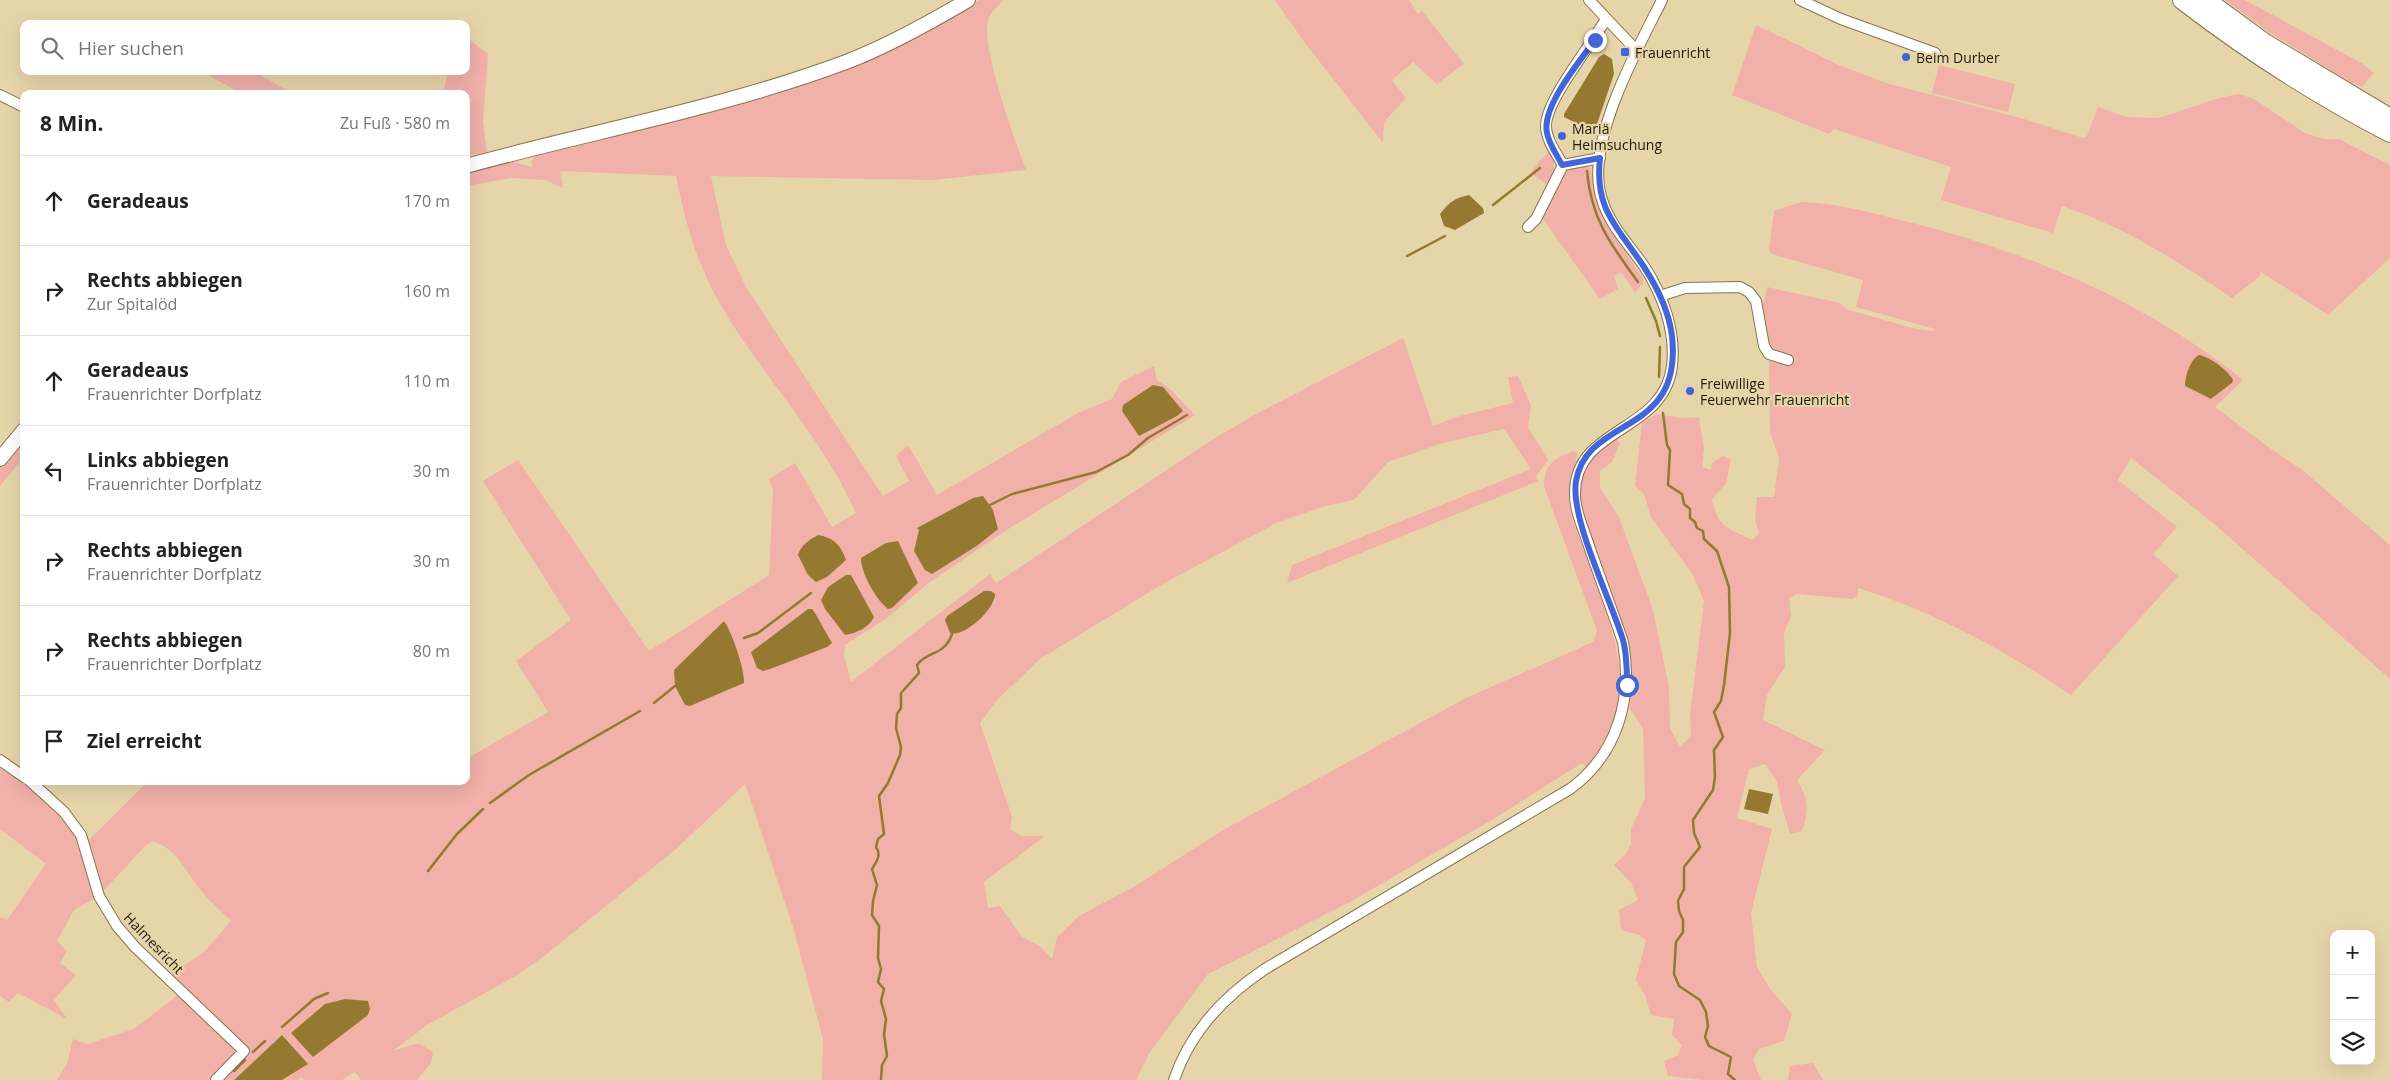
<!DOCTYPE html>
<html lang="de">
<meta charset="utf-8">
<style>
:root{--surface:#fff;--page:#f2f2f2;--text:#222;--muted:#767676;--line:#e0e0e0}
body{margin:0;font-family:"Open Sans",sans-serif;background:var(--page);color:var(--text)}
.controls{position:absolute;right:15px;bottom:15px;display:grid;overflow:hidden;border-radius:10px;box-shadow:0 5px 20px #0002}
.controls button{width:45px;height:45px;display:grid;place-items:center;padding:0;border:0;border-bottom:1px solid var(--line);background:var(--surface);color:var(--text);font:25px sans-serif}
.stop{position:absolute;width:15px;height:15px;margin:-11px;border:4px solid #4265d7;border-radius:50%;background:#fff}
.stop.end{background:#4265d7;border-color:#fff;box-shadow:0 1px 5px #0008}
.list{margin:0;padding:0;list-style:none}
h2{display:flex;justify-content:space-between;align-items:center;height:65px;margin:0;padding:0 20px;font-size:21px}
h2 small{font-size:16px;font-weight:400;color:var(--muted)}
.list li{display:grid;grid-template-columns:32px 1fr auto;gap:15px;align-items:center;box-sizing:border-box;height:90px;padding:0 20px;border-top:1px solid var(--line)}
.list b{display:block;font-size:19px;white-space:nowrap}
.list p{margin:0;font-size:16px;white-space:nowrap;color:var(--muted)}
.list em{font-size:16px;font-style:normal;color:var(--muted)}
.icon{flex:none;width:28px;height:28px;fill:none;stroke:currentColor;stroke-width:2;stroke-linecap:round;stroke-linejoin:round}
.map{position:relative;flex:none;width:2390px;height:1080px;overflow:hidden}
.search{position:absolute;background:var(--surface);box-shadow:0 5px 20px #0002;left:20px;top:20px;width:450px;height:55px;display:flex;align-items:center;gap:12px;box-sizing:border-box;padding:0 18px;border-radius:10px;color:var(--muted);font-size:19px}
.panel{position:absolute;background:var(--surface);box-shadow:0 5px 20px #0002;left:20px;top:90px;width:450px;height:695px;border-radius:10px}
.map>svg:first-child{display:block}
</style>
<div class="map">
<svg width="2390" height="1080" viewBox="0 0 2390 1080">
<rect width="100%" height="100%" fill="#e7d5aa"/>
<!-- green -->
<path fill="#f1b0a8" fill-rule="evenodd" d="M979 0H1004C998 6 990 12 988 21 981 47 1015 141 1026 170L933 180 711 176 726 245 746 287 883 496 909 481 896 456 908 445 937 495 1078 413 1112 399 1121 382 1154 366 1157 380 1170 389 1195 415 1005 531 930 582 887 618 845 645 844 655 851 682 990 574 996 583 1210 441 1258 413 1403 338 1433 426 1456 417 1513 403 1508 377 1518 376 1531 405 1528 427 1548 460 1536 477 1538 481 1287 583 1292 565 1531 469 1504 429 1443 443 1388 462 1354 500 1325 506 1276 523 1161 585 1040 659 997 700 980 723 1012 817 1010 829 1022 836H1045L984 882 988 908 1000 906 1021 936 1041 947 1052 959 1057 937 1079 916 1137 885 1223 830 1466 698 1593 642 1597 631 1544 486C1544 464 1554 459 1573 451L1578 453C1575 468 1569 484 1569 498 1569 517 1579 536 1585 553 1612 632 1647 693 1587 768L1582 763 1495 818 1348 903 1208 974 1150 1052 1136 1080H822L823 1039 793 927 745 784 676 849 543 957 514 977 427 1025 393 1051 418 1043 433 1052 431 1063 417 1080H361L355 1072 342 1080H305L302 1077 298 1080H282L307 1064 282 1035 234 1080H57L67 1064 73 1039 88 1044 134 1029 182 992 167 977 203 953 231 921C220 910 207 899 198 887 184 868 176 848 152 841L145 846 99 896 74 910 57 941 67 951 60 963 76 975 54 1000 67 1019 18 993 9 1002 0 996V917L7 920 46 864 0 829V760L30 781 64 812 84 845 148 781H466V759L548 712 516 661 571 620 483 481 518 460 649 651 769 575 773 491 769 479 795 463 832 527 856 513C822 436 760 374 719 302 696 261 685 222 676 176L560 171 563 188 545 180 512 178 466 186V171L509 161 533 167 531 162 536 154 807 83 841 71 875 56 958 13ZM984 591 996 599 994 603C982 616 970 634 950 633L946 620 947 616Z
M1275 0H1409L1418 14 1422 11 1464 64 1437 84 1413 62 1392 80 1406 98 1384 122 1383 143 1305 43Z
M2225 0H2245L2363 64 2374 73 2362 87 2350 82 2272 34Z
M1756 25 1839 65 1886 83 2021 118 2083 138 2087 136 2098 107 2126 117 2159 118 2219 98 2239 94 2254 99 2305 133 2324 139H2339L2390 165V258L2328 315 2261 272 2259 277 2232 298C2178 261 2124 227 2062 206L2053 233 1941 200 1951 167 1834 129 1829 134 1732 95Z
M466 37 488 54 483 122 487 152 466 156V94H443L448 71H466Z
M1939 65 2015 84 2008 112 1932 93Z
M201 71H253L294 94H242Z
M1550 151C1558 161 1552 174 1549 186L1531 173 1540 160Z
M1581 165 1591 168 1594 191 1603 218 1643 279V283L1635 292 1621 272 1614 276 1618 289 1600 299 1541 216 1566 168Z
M1801 202C1837 203 1871 213 1905 221 2026 251 2145 301 2243 380L2215 407 2271 449 2301 469 2390 545V679L2212 522 2131 458 2118 480 2177 527 2153 554 2178 576 2071 695C2007 652 1932 610 1858 588V596L1852 599 1797 594 1789 598 1791 617 1784 632 1785 667 1767 695 1763 720 1825 750 1797 780C1809 798 1809 811 1802 831L1790 834 1782 807 1777 782 1765 764 1749 769 1737 818 1772 829 1751 913 1757 967 1770 989 1792 1014 1784 1041 1759 1049 1753 1060 1761 1080H1703L1668 1076 1664 1061 1678 1055 1682 1045 1672 1035 1674 1019 1651 1015 1645 995 1636 980 1646 940 1639 935 1621 930 1619 910 1638 900 1631 883 1614 865 1625 855 1631 844V829L1645 798 1643 728 1630 709 1632 671 1622 627 1583 518 1579 494 1585 466 1600 448 1617 439 1620 443 1612 462 1600 471V488L1619 517 1653 610 1669 687 1670 728 1680 747 1691 736 1690 715 1704 601 1693 575 1651 517 1644 494 1635 486 1642 423 1657 414 1681 418 1699 417 1704 449 1702 467 1711 470 1712 463 1723 456 1731 460 1726 483 1712 499C1718 528 1728 528 1752 540L1759 534 1755 519 1757 497H1774L1779 458 1770 432 1769 354 1756 301 1764 302 1767 287 1840 303 1846 309 1912 328 1932 331 1935 329 1856 307 1863 280 1772 254 1769 250 1774 211ZM2202 355 2230 375 2232 384 2211 399 2185 386Z
M24 439V457L0 486V468Z
M1813 1063 1823 1080H1788L1790 1066Z"/>
<!-- water -->
<path fill="#967930" d="M1604 54 1612 59 1614 74 1595 130 1580 125 1564 117V114L1599 57Z
M1469 195 1483 208 1484 213 1455 230 1444 226 1440 214C1451 201 1453 199 1469 195Z
M2199 355C2209 356 2229 371 2233 380L2232 383 2211 399 2185 386C2185 376 2190 360 2199 355Z
M1153 385 1163 387 1183 411 1177 416 1139 436 1122 411 1123 405Z
M983 496 993 510 998 529 978 545 932 574 925 570 914 551 919 530 917 528 973 498Z
M818 535C834 538 841 545 846 560L827 577 816 582 808 575 798 555C801 545 809 540 818 535Z
M898 541 918 583 892 608 888 609C876 600 861 573 861 558L886 543Z
M846 575H851L874 617C869 628 856 633 845 635L825 609 821 600 828 587Z
M984 591H991L995 594C996 608 964 638 950 633L945 620 947 616Z
M808 609H812L815 613 832 643 827 647 770 669 763 671 757 668 751 652Z
M724 621C732 632 745 670 744 683L690 706 685 705 675 686 674 670Z
M1749 789 1773 794 1768 814 1744 809Z
M345 999 368 1001 370 1009 368 1015 313 1057 291 1033 325 1004Z
M282 1035 308 1064 282 1080H234Z"/>
<g fill="none" stroke-linecap="round" stroke-linejoin="round">
<!-- stream -->
<path stroke="#967930" stroke-width="2.5" d="M1587 171C1591 219 1611 245 1638 282
M1493 205 1540 168
M1407 256 1445 236
M1646 298 1656 321 1660 336
M1659 377 1660 347
M1663 413 1667 445 1670 450 1668 485 1682 494 1684 504 1690 509V518L1695 522 1697 528 1703 531 1704 539 1717 551 1729 587 1730 633 1724 685 1721 701 1714 712 1723 737 1714 750 1715 777 1713 790 1693 820 1694 833 1700 847 1684 867V889L1678 901 1679 911 1683 920V932L1676 942 1674 974 1679 986 1700 1000 1706 1012 1708 1026 1705 1037 1709 1046 1731 1057 1728 1074 1735 1080
M990 505 1012 494 1096 472 1128 455 1148 438 1187 415
M744 638 758 633 811 593
M654 703 675 686
M490 803 529 775 640 711
M428 871 457 834 483 809
M282 1027 314 999 328 993
M253 1052 265 1041
M234 1071 245 1060
M881 1080 882 1065 887 1056 884 1034 886 1019 881 1001 884 989 878 982 881 969 878 958 879 926 872 915 873 901 877 885 872 869C876 862 882 855 876 847L878 839 884 834 879 796 888 783 900 755 901 747 896 728 897 714 901 708V693L919 673 917 665C927 650 944 657 952 634"/>
<defs>
<path id="minor" d="M1589 0 1636 50
M1800 0 1841 19 1935 53
M0 95 24 107
M1600 158 1563 165C1556 153 1546 139 1546 126 1546 100 1592 44 1606 19
M1528 227 1536 219 1563 165
M1660 296 1685 288 1740 287 1749 292 1756 301 1764 346 1769 354 1788 360
M0 760 24 777
M30 781 64 812 81 835 99 896 117 926 135 947 244 1051 216 1080
M1174 1080C1190 1032 1223 997 1265 969L1570 789C1618 754 1633 698 1623 642 1612 610 1600 578 1589 546 1584 530 1575 512 1575 495 1573 426 1664 434 1672 366 1676 331 1663 295 1644 266 1627 242 1606 221 1600 192 1588 137 1638 48 1662 0"/>
<path id="secondary" d="M466 166C593 131 723 108 846 62 888 46 929 23 968 0
M0 459 24 430"/>
<path id="motorway" d="M2182 0C2248 51 2317 95 2390 133
M2206 0 2265 43 2390 118"/>
</defs>
<!-- minor casing -->
<use href="#minor" stroke="#85744c" stroke-width="12"/>
<!-- secondary casing -->
<use href="#secondary" stroke="#85744c" stroke-width="16"/>
<!-- motorway casing -->
<use href="#motorway" stroke="#85744c" stroke-width="20"/>
<!-- minor -->
<use href="#minor" stroke="#fff" stroke-width="10"/>
<!-- secondary -->
<use href="#secondary" stroke="#fff" stroke-width="14"/>
<!-- motorway -->
<use href="#motorway" stroke="#fff" stroke-width="18"/>
</g>
<g fill="none" stroke-linecap="round" stroke-linejoin="round">
<!-- route -->
<path stroke="#4265d7" stroke-width="6" d="M1595 40C1580 61 1541 107 1547 133 1549 144 1557 155 1562 165L1600 158C1594 210 1618 227 1644 267 1657 287 1669 312 1672 336 1683 438 1588 414 1576 481 1570 519 1611 600 1623 640 1627 655 1627 670 1627 685"/>
</g>
<!-- markers -->
<g fill="#4265d7" stroke="#e7d5aa" stroke-width="2">
<rect x="1620" y="47" width="10" height="10" rx="2.5"/>
<circle cx="1906" cy="57" r="5"/>
<circle cx="1562" cy="136" r="5"/>
<circle cx="1690" cy="391" r="5"/>
</g>
<g text-anchor="middle" dominant-baseline="central" stroke-width="4.5" stroke-linejoin="round" paint-order="stroke">
<!-- poi labels -->
<g font-size="14" fill="#211a0a" stroke="#e7d5aa" text-anchor="start">
<text x="1635" y="52">Frauenricht</text>
<text x="1916" y="57">Beim Durber</text>
<text x="1572" y="128">Mariä<tspan x="1572" dy="16">Heimsuchung</tspan></text>
<text x="1700" y="383">Freiwillige<tspan x="1700" dy="16">Feuerwehr Frauenricht</tspan></text>
</g>
<!-- street labels -->
<g font-size="14" fill="#211a0a" stroke="#e7d5aa">
<text transform="translate(154 943) rotate(46)">Halmesricht</text>
</g>
</g>
</svg>
<div class="controls">
<button>+</button>
<button>−</button>
<button><svg class="icon" aria-label="layers" viewBox="0 0 24 24"><path d="M12 4l9 5-9 5-9-5zM3 14l9 5 9-5"/></svg></button>
</div>
<div class="stop" style="left:1627px;top:685px"></div>
<div class="stop end" style="left:1595px;top:40px"></div>
<div class="search"><svg class="icon" aria-label="search" viewBox="0 0 24 24"><circle cx="10" cy="10" r="6"/><path d="M15 15l6 6"/></svg>Hier suchen</div>
<section class="panel">
<h2>8 Min.<small>Zu Fuß · 580 m</small></h2>
<ul class="list">
<li><svg class="icon" aria-label="ahead" viewBox="0 0 24 24"><path d="M12 20V5M6 11l6-6 6 6"/></svg><div><b>Geradeaus</b></div><em>170 m</em></li>
<li><svg class="icon" aria-label="right" viewBox="0 0 24 24"><path d="M7 20v-9h11M14 6l5 5-5 5"/></svg><div><b>Rechts abbiegen</b><p>Zur Spitalöd</p></div><em>160 m</em></li>
<li><svg class="icon" aria-label="ahead" viewBox="0 0 24 24"><path d="M12 20V5M6 11l6-6 6 6"/></svg><div><b>Geradeaus</b><p>Frauenrichter Dorfplatz</p></div><em>110 m</em></li>
<li><svg class="icon" aria-label="left" viewBox="0 0 24 24"><path d="M17 20v-9H6M10 6l-5 5 5 5"/></svg><div><b>Links abbiegen</b><p>Frauenrichter Dorfplatz</p></div><em>30 m</em></li>
<li><svg class="icon" aria-label="right" viewBox="0 0 24 24"><path d="M7 20v-9h11M14 6l5 5-5 5"/></svg><div><b>Rechts abbiegen</b><p>Frauenrichter Dorfplatz</p></div><em>30 m</em></li>
<li><svg class="icon" aria-label="right" viewBox="0 0 24 24"><path d="M7 20v-9h11M14 6l5 5-5 5"/></svg><div><b>Rechts abbiegen</b><p>Frauenrichter Dorfplatz</p></div><em>80 m</em></li>
<li><svg class="icon" aria-label="arrive" viewBox="0 0 24 24"><path d="M6 21V4h12l-3 4 3 4H6"/></svg><div><b>Ziel erreicht</b></div></li>
</ul>
</section>
</div>
